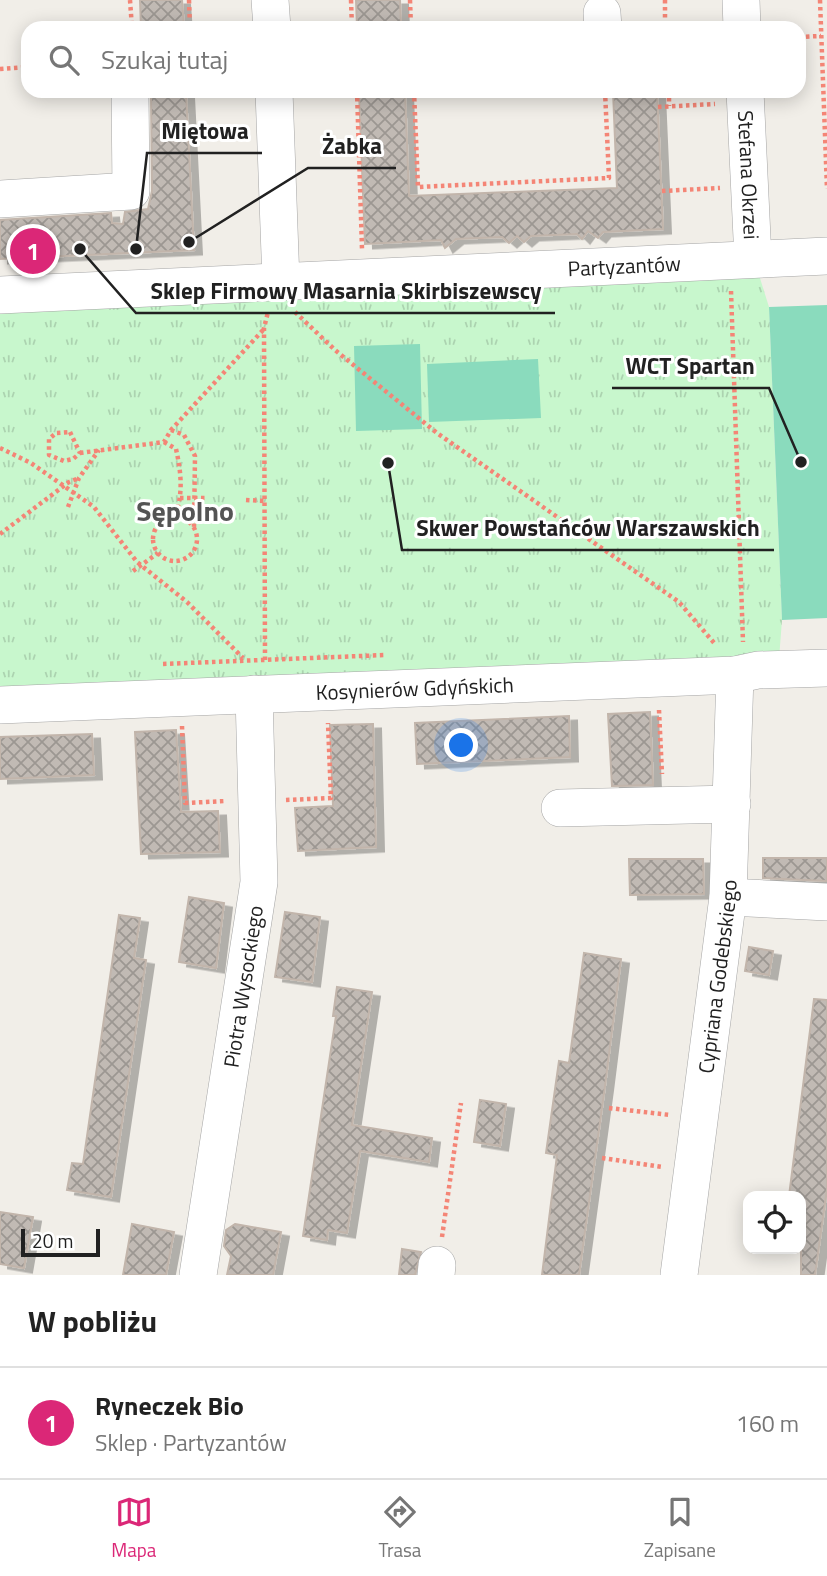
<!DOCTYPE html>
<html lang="pl">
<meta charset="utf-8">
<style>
:root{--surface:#fff;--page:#f6f6f6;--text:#222;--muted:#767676;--line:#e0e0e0;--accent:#db2777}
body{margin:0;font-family:"Titillium Web",sans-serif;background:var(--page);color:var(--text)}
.controls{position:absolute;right:21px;bottom:21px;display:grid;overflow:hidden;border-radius:14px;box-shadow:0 4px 18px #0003}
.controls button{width:63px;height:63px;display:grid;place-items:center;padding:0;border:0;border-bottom:2px solid var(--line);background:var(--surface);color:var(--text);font:35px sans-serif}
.scale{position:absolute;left:21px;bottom:18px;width:79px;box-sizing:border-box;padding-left:7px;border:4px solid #212121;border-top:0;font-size:19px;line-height:24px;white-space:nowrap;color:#212121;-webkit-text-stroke:5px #fff;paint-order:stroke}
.you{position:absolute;left:462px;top:746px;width:24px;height:24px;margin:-18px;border:5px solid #fff;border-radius:50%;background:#1a73e8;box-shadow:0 0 0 10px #1a73e833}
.badge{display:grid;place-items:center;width:46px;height:46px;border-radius:50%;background:var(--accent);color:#fff;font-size:23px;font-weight:700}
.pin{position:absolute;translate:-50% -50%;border:4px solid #fff;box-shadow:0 2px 7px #0006}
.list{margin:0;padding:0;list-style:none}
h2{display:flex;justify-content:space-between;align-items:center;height:91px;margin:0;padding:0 28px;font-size:30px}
h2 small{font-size:23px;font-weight:400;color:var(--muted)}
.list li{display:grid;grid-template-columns:46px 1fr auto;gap:21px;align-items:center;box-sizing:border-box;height:112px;padding:0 28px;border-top:2px solid var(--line)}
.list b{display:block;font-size:26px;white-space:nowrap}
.list p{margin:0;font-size:23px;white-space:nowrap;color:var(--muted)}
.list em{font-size:23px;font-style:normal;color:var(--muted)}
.icon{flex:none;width:38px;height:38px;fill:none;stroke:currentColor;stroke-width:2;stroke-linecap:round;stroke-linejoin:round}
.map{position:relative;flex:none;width:827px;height:1275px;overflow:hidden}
.search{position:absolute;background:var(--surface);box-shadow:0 4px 18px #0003;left:21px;right:21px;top:21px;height:77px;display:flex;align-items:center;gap:18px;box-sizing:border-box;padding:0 24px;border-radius:21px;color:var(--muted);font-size:26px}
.sheet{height:203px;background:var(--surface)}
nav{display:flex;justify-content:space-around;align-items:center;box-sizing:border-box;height:98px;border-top:2px solid var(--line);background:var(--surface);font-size:19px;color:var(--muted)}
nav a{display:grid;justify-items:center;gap:4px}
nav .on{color:var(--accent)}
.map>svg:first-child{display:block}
</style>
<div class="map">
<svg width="827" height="1275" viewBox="0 0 827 1275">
<defs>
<pattern id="park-tufts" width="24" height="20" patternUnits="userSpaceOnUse" patternTransform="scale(1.75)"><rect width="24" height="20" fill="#c8f7cd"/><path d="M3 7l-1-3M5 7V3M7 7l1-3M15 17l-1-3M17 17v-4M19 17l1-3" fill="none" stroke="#acd3b0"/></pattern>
<pattern id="building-cross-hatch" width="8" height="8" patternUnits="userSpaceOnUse" patternTransform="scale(1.75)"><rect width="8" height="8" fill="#c1bab4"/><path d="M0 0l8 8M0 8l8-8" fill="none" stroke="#9c9792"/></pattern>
<filter id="shadow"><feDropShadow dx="8" dy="4.5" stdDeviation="0" flood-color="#0004"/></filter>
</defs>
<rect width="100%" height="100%" fill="#f1eee8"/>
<!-- park -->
<path fill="url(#park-tufts)" d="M759 275 769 307 782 620 779 659 0 691V306Z"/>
<!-- pitch -->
<path fill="#8adbbd" d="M827 305V618L782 620 769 307Z
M420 344 422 429 356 431 354 346Z
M538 359 541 418 429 422 427 364Z"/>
<!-- building -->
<path fill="url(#building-cross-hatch)" stroke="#c2b5ab" stroke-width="2" filter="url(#shadow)" d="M140 0H182L184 28H141Z
M356 0H400L401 25 357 27Z
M359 91H405L409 196 617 188 613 91H657L663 229 603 232 598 238 588 231 582 239 577 234 531 236 524 242 517 236 509 243 502 237 456 239 445 248 441 240 365 244Z
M186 93 194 250 0 259V220L111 213 112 223 123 224 125 212 148 209 152 191 151 95Z
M650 712 653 785 612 786 608 714Z
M569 716 570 757 417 764 415 723Z
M373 724 376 847 298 851 295 808 333 806 330 725Z
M176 730 181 812 218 811 220 852 141 854 135 732Z
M92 734 94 775 0 779V737Z
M763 858H827V881L763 878Z
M629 859H703L704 894 630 895Z
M189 897 224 903 216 968 179 962Z
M285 912 320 917 312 982 275 977Z
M119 915 140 918 134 958 146 960 111 1197 67 1190 72 1163 83 1164Z
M749 947 773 951 769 975 745 971Z
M584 953 621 959 605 1086 579 1275H542L557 1155 546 1153 559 1061 569 1063Z
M337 987 372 992 352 1125 432 1138 429 1162 360 1151 347 1233 328 1230 327 1240 303 1236 336 1016H333Z
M814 999 827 1000V1189L815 1275H801V1196H789Z
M480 1100 506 1104 500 1146 474 1142Z
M0 1212 33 1217 24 1268 0 1264Z
M132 1224 174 1232 166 1275H123Z
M235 1224 281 1232 273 1275H227L231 1256 224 1246 226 1230Z
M402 1249 421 1252 415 1275H399Z"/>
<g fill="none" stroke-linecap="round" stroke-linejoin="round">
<defs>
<g id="minor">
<path d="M270 0 272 28"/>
<path d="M741 0 742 28"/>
<path d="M602 13 603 28"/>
<path d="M274 91 281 282"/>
<path id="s1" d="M745 91 753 259"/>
<path d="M0 199 131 191 130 91"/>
<path id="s2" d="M0 295 827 256"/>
<path id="s3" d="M0 705 735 675 758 670 827 668"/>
<path d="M560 808 732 804"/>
<path d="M728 897 827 902"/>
<path id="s4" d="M198 1275 259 882 254 694"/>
<path d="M436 1275 437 1265"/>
<path id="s5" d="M679 1275 728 897 735 675"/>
</g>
</defs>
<!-- minor casing -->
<use href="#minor" stroke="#a5a5a5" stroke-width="38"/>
<!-- path -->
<path stroke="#f48576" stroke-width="4.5" stroke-dasharray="3.5 3.5" stroke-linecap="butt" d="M130 0 132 28
M189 0 190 28
M351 0 352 28
M410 0 411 28
M665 0V28
M820 0 827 189
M799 37 821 36
M0 69 28 67
M357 91 362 249
M414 91 418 187 609 178 605 91
M669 91V106
M658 107 715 104
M662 191 720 188
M731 291 743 642
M295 312 335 350 437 433 679 602 715 644
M171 430 184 435 195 456 194 528
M70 432 80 453 73 459 64 461 49 455V439L56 433Z
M164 442 176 449C181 471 184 496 174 517
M0 448 31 463 94 507 137 562 187 602 243 658
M80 453 164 442 171 430 264 329
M180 498H205
M246 500 265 501
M68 507 79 478 99 450
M153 539a22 22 0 1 1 44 0a22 22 0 1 1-44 0Z
M0 534 69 482 79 478
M133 571 158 553
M265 660 264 328 268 312
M163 664 385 655
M659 710 662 774
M182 726 185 803 226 801
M286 800 331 798 328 723
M609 1108 670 1115
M602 1158 662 1167
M442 1237 461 1103"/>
<!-- minor -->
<use href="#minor" stroke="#fff" stroke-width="37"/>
</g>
<g text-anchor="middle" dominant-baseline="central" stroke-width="6" stroke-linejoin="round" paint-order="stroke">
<!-- street labels -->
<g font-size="21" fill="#212121" stroke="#fff">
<text stroke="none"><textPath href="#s1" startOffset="84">Stefana Okrzei</textPath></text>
<text stroke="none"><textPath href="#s2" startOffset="625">Partyzantów</textPath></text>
<text stroke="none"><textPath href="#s3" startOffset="415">Kosynierów Gdyńskich</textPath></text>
<text stroke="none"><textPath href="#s5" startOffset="301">Cypriana Godebskiego</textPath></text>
<text stroke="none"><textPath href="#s4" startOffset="292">Piotra Wysockiego</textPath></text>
</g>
<!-- district labels -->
<g font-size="28" font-weight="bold" fill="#545454" stroke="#fff">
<text x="185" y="510">Sępolno</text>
</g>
</g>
<!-- callouts -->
<path fill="none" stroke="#212121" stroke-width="2.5" d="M136 249L147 153H262M189 242L308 168H396M80 249L136 313H555M801 462L769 388H612M388 463L402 550H774"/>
<g fill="#212121" stroke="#fff" stroke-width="2.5">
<circle cx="136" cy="249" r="7"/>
<circle cx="189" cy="242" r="7"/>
<circle cx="80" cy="249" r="7"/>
<circle cx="801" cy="462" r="7"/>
<circle cx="388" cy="463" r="7"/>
</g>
<g font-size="23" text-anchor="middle" font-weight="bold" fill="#212121" stroke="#fff" stroke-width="6" stroke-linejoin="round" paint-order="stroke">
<text x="205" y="139">Miętowa</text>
<text x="352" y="154">Żabka</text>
<text x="346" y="299">Sklep Firmowy Masarnia Skirbiszewscy</text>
<text x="690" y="374">WCT Spartan</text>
<text x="588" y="536">Skwer Powstańców Warszawskich</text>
</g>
</svg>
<div class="controls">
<button><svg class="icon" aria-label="locate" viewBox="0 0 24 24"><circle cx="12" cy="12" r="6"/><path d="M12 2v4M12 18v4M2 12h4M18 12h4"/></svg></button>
</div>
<div class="scale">20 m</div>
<div class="you"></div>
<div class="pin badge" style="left:33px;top:251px">1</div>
<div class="search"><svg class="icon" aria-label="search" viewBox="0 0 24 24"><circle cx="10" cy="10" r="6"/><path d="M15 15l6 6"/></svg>Szukaj tutaj</div>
</div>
<section class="sheet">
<h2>W pobliżu<small></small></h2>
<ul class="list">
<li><span class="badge">1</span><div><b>Ryneczek Bio</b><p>Sklep · Partyzantów</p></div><em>160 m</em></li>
</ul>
</section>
<nav>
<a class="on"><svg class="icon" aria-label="map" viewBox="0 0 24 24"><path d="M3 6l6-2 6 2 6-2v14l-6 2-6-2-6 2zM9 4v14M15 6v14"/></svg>Mapa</a>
<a><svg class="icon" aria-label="directions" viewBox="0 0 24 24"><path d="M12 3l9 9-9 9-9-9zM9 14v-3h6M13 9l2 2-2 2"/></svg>Trasa</a>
<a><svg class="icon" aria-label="saved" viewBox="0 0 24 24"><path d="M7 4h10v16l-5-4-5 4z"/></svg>Zapisane</a>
</nav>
